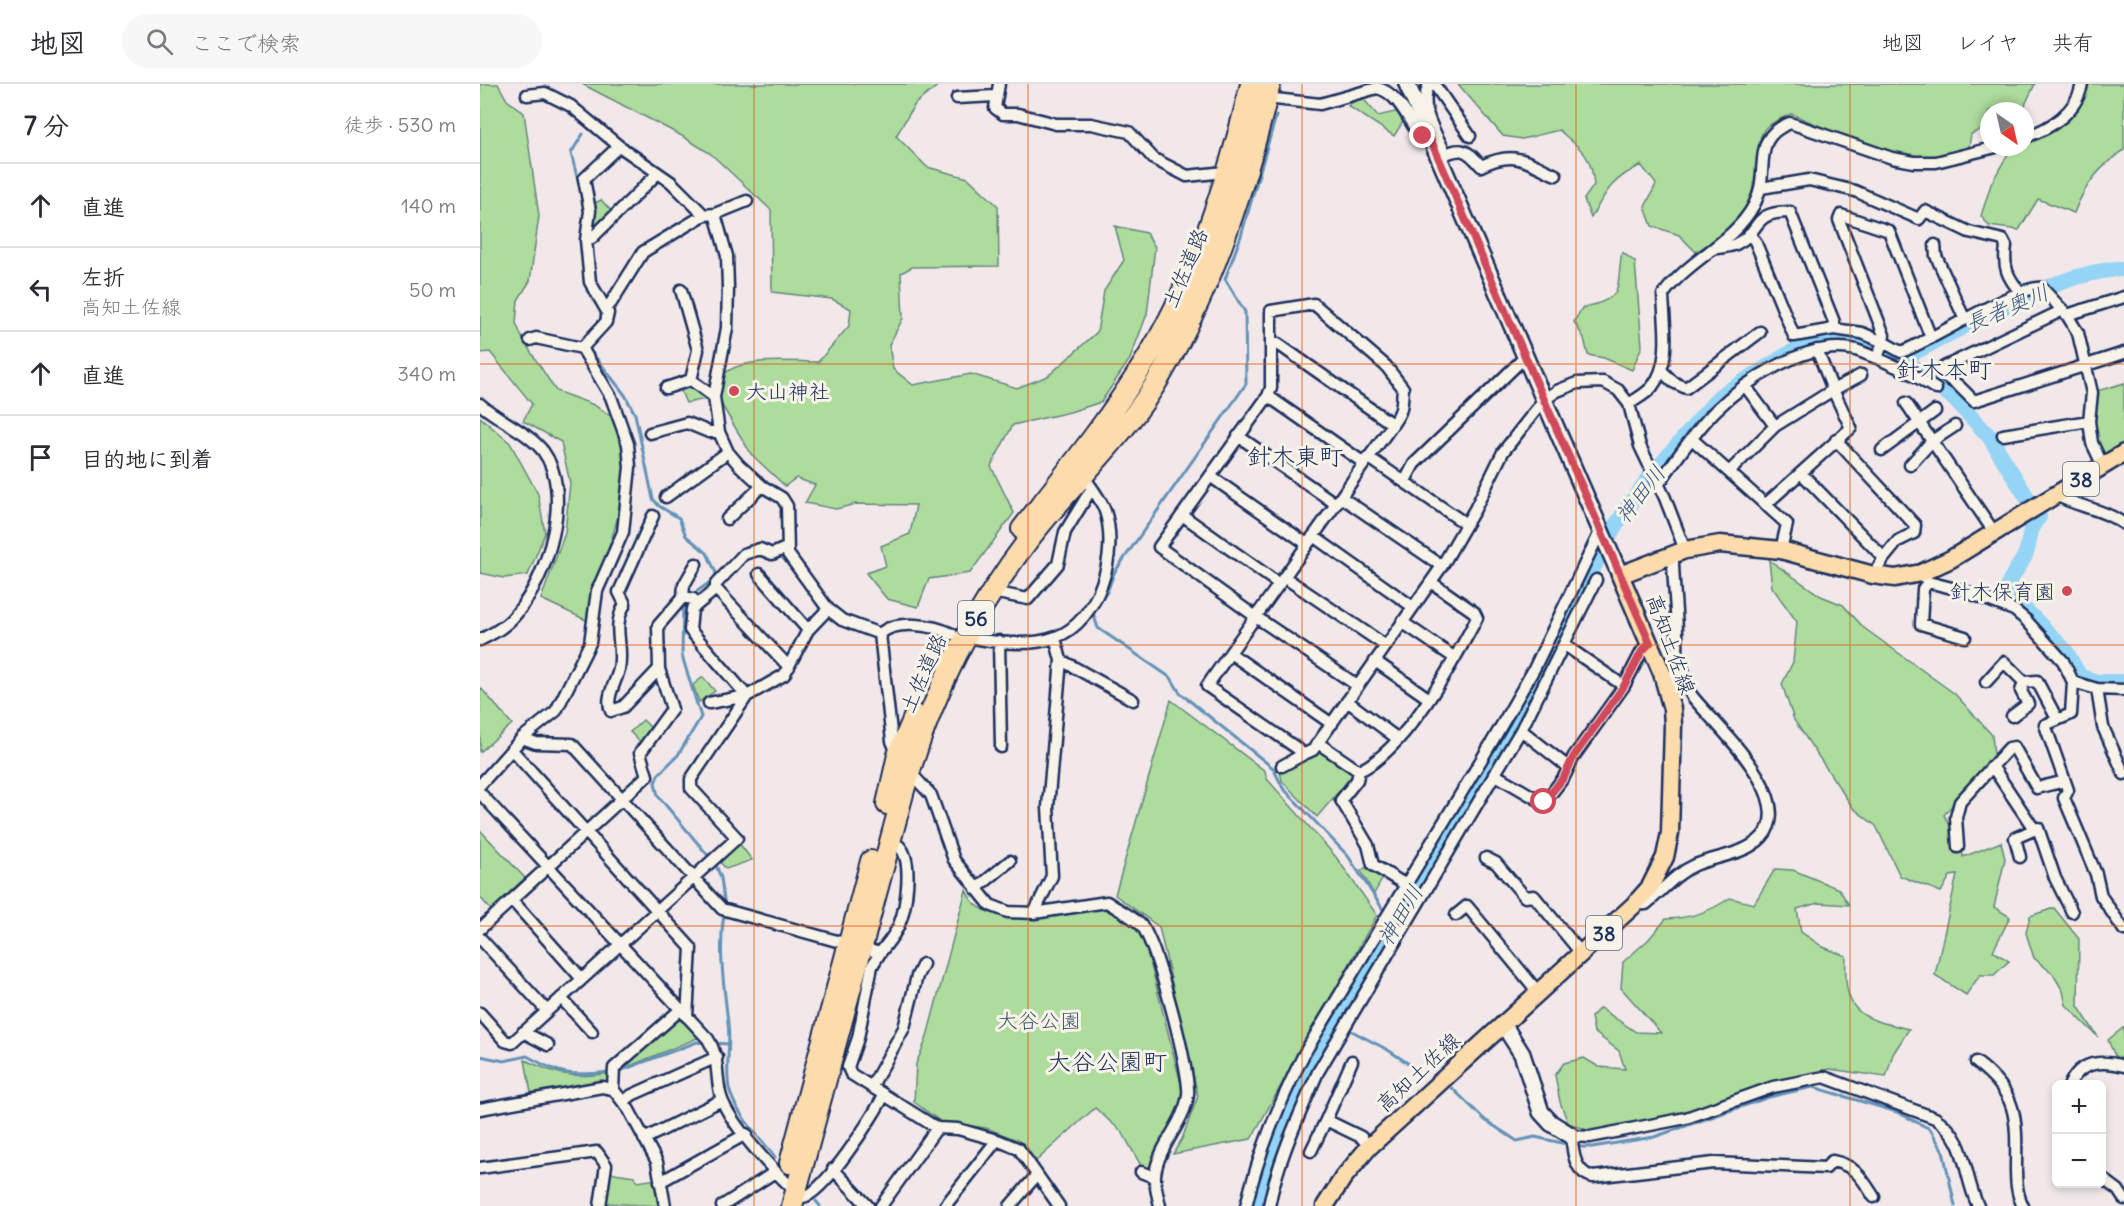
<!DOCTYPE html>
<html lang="ja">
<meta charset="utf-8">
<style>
:root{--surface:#fff;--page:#f7f7f7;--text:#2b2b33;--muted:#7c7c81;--line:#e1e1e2}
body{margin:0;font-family:Delius,"Klee One",sans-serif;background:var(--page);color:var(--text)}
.controls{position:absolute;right:18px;bottom:18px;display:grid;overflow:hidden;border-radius:9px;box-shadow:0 3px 9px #0003}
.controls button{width:54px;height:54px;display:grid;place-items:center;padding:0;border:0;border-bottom:2px solid var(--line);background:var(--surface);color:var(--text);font:30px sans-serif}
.compass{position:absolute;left:1500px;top:18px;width:54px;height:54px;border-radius:50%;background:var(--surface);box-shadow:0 3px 9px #0003;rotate:146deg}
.stop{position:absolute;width:18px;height:18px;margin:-14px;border:4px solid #d1495b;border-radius:50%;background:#fff}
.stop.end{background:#d1495b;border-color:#fff;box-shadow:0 2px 6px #0008}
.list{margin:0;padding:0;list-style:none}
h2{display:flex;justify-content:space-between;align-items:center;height:78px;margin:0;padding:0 24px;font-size:26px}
h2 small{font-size:20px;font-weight:400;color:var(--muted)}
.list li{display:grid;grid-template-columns:39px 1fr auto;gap:18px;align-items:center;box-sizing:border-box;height:84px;padding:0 24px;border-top:2px solid var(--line)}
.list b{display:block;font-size:22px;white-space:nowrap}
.list p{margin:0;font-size:20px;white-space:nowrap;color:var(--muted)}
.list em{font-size:20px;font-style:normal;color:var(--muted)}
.icon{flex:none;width:33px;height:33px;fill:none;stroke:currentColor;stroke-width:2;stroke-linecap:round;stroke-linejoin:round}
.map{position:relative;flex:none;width:1644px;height:1122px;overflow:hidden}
header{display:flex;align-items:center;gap:36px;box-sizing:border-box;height:84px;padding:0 30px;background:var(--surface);border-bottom:2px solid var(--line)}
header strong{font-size:28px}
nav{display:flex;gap:33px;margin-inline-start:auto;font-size:21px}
.search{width:420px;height:54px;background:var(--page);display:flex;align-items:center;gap:15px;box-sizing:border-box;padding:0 21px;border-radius:33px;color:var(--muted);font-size:22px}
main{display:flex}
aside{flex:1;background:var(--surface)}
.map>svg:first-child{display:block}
</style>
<header>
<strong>地図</strong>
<div class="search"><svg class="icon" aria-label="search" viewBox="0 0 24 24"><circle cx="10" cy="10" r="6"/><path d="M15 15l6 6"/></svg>ここで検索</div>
<nav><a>地図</a><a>レイヤ</a><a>共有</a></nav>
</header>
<main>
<aside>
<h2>7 分<small>徒歩 · 530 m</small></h2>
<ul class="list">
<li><svg class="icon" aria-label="ahead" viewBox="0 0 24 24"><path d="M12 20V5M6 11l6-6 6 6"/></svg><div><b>直進</b></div><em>140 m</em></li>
<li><svg class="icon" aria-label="left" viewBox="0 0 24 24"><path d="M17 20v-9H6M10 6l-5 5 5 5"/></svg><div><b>左折</b><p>高知土佐線</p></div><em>50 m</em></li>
<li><svg class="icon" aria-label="ahead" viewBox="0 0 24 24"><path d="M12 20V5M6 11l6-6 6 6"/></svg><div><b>直進</b></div><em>340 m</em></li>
<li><svg class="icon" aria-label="arrive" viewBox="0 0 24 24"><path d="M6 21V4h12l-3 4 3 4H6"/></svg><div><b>目的地に到着</b></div></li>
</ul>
</aside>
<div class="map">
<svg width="1644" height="1122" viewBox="0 0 1644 1122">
<rect width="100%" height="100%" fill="#f2e8e9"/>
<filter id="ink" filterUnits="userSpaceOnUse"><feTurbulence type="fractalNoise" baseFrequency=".0167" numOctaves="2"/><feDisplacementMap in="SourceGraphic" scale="12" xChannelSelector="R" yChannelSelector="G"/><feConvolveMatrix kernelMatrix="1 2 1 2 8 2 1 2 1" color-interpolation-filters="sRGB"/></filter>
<g filter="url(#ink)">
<!-- green -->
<path fill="#addc9c" stroke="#64867d" stroke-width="1.5" d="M0 0H18L27 16 44 29 59 132 50 197 38 216 36 239 43 256 76 307 114 321 137 336 145 382 139 429 108 537 61 515 85 449 90 399 81 358 43 337 52 320 10 268 0 269Z
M102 0H460L435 20 416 52 447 83 488 94 518 122 519 182 432 183 421 189 423 234 409 261 413 285 433 301 491 290 537 304 568 292 617 248 624 207 644 176 635 142 666 149 675 163 667 230 650 275 621 318 590 328 533 341 511 382 534 429 490 489 449 495 438 523 407 515 386 489 406 482 401 462 430 450 436 421 376 420 356 425 325 419 335 401 316 394 305 402 271 370 237 313C239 304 240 292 248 287 269 273 313 278 338 278L369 242 371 225 352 215 292 208 291 126 231 70 202 52Z
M978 0H1555L1542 27H1509V42L1491 50 1489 62C1442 97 1359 48 1311 30 1303 34 1288 39 1284 46 1276 58 1279 73 1278 87 1276 122 1245 151 1216 168L1199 151 1172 142 1165 123 1176 100 1161 81C1131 96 1127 106 1111 134L1104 115 1114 101C1111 69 1102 67 1079 46L1042 55 1023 52Z
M1608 0H1644V66C1619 82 1604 102 1594 129L1558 115 1539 146 1509 142 1501 132 1511 100 1529 68 1545 63V60C1583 42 1586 36 1608 0Z
M881 12 898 32 919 27 924 36 914 52 868 22Z
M121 116 134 130 109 151 113 120Z
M1142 168 1155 178 1162 262 1152 286 1124 274 1108 271 1104 254 1094 238 1102 224C1147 213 1135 206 1142 168Z
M1644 299V363L1625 376C1609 349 1613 336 1617 307Z
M212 302 226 315 206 319 200 305Z
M0 333 30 359 58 410 65 449 48 491 24 494 0 489Z
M1289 476 1341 512 1363 521 1384 544 1475 610 1512 651 1514 671 1464 731 1482 761 1483 773 1521 758 1525 775 1514 823 1530 833 1513 867 1529 877 1514 891H1500L1486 911 1455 891 1477 791 1470 792 1461 808 1420 792 1396 742 1373 724 1314 636 1302 600 1313 578 1317 538 1292 503Z
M223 593 235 607 219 618 213 601Z
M0 603 32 640 0 668Z
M691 616 785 687 787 695 856 773 897 831 771 1055 693 1070 702 1055 718 1012 679 843 635 811Z
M163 636 173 646 162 660 150 648Z
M840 664 873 691 837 733 802 697 800 687 834 671Z
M0 746 45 794 11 826 0 813Z
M259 759 272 776 246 785 239 777Z
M889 781 904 792 894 810 881 787Z
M1295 785 1313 786 1359 805 1369 821 1338 819 1317 825 1321 848 1343 863 1366 872C1363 929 1378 934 1429 945L1413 970 1406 993 1349 985 1213 1025 1113 1048 1088 1039 1080 1018 1075 991 1084 979 1104 974 1119 983 1145 985 1139 967 1114 948 1111 933 1120 924 1156 948 1181 949 1141 904 1143 878 1168 856 1186 835C1211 834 1229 828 1250 814L1274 820Z
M486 806C498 839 549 835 577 831 592 829 613 819 628 824 641 830 654 843 664 853L703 1008 699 1028 671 1081 664 1087 642 1048 615 1024 555 1078 537 1056 506 1044 461 1038 434 1018 436 980 446 956Z
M1574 824 1599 855 1598 922 1618 953 1586 921 1583 907 1573 890 1554 874 1546 849 1550 832Z
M200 931 220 953 140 986 138 984Z
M1644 943V977L1635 972 1628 956Z
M45 976C78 991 93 995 129 989V999L51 1009Z
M128 1088 154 1092 158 1098 176 1095 179 1122 125 1119Z"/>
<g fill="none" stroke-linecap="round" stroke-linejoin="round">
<!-- stream -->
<path stroke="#6492b9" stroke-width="3" d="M796 32 761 152 745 195 765 228 766 300 634 489 627 508 613 529 618 544 691 594 700 609 793 684 803 704 868 772 906 830
M102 150 105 125 91 69 103 50
M102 168 104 188
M106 198 107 207 116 218
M118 239 121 236 120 223
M106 261 145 311 155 330 173 415 179 422 199 434 206 452 227 469 236 489 233 496 212 511
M206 518 203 520 202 572 221 633 198 671 178 691 175 699 178 712 236 781 241 794 245 823
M244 829C238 869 244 900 248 939 251 960 245 983 249 1004 255 1030 280 1053 295 1073
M855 939 861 942
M868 945 908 966 935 984
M234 959 248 960
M0 972 24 977 47 972C83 992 90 992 131 988
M137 988 217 958 227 959
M972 1004 1005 1036 1037 1057 1055 1053 1100 1063H1112L1174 1053 1289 1013 1333 1003 1417 1028 1450 1045 1463 1067 1475 1122
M336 1117 340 1122"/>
<!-- river -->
<path stroke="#94d4f5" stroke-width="16" d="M1415 276 1431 270C1486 242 1583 185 1644 185
M777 1122 794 1062 819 1002 1037 635 1133 445 1166 398 1240 312 1310 269 1339 257H1366L1386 263 1437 285 1472 313 1509 352 1559 433C1548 442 1551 456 1546 469 1541 483 1528 492 1528 508L1585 566 1600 593 1617 598H1644"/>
<defs>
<path id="street" d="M519 0 515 24 523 30H538L576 40H611L649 48 674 75 707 92 745 88
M949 0C938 24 955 48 966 70
M954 0 990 52
M47 11 65 9 91 22 139 62 191 98 224 131
M477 14 515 12
M786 14 840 20 897 4C917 8 928 34 938 50L949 52
M1545 53C1570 45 1597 28 1602 0
M139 62 104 95 110 127 106 156 112 154 178 89
M958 73C981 63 985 63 1001 82 1035 66 1045 77 1076 91
M1281 104 1329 96 1375 107 1439 135 1445 127 1489 148 1523 156 1526 162C1523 183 1527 193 1541 209
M235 130 267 117
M1455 161 1456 172 1485 236
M1233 165C1240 163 1250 163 1256 160 1283 147 1270 128 1310 128L1354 238V245L1314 252 1275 157 1269 150
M201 206 218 266 211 296 234 313
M126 223 131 219 163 168 224 131 235 130 247 172 248 203 247 244 234 313 239 348 248 368 259 381 282 402 302 414 307 422 308 470 348 525 362 536 400 550
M1583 226 1464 283 1459 288 1479 302 1494 317 1644 269
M1587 231 1644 213
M1451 254 1409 147 1361 131 1359 136 1404 251 1403 258 1421 268C1449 258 1540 200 1562 204L1587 231 1598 249 1612 309 1609 337 1612 359 1623 382
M50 256 56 254 102 264
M792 260H798L912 340
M1397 274 1432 290 1456 305
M1181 286 1193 298 1206 304 1280 248
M186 304 211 296
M788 312 884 379
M1426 319 1514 448
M0 320C19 337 47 347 63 367 94 409 68 492 37 529 27 542 14 549 0 556
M1149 320C1156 315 1166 310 1172 303 1192 278 1184 241 1183 211 1207 176 1254 159 1274 121 1292 87 1268 55 1310 39L1412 74 1434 78H1456L1516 63
M1295 342 1353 306 1337 266
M170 349 207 339 229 348H239
M1523 351 1609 337
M758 352 856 420
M1212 355 1307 440 1301 466
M1356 356 1435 441 1434 449 1418 457 1404 474
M1402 366 1455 327
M888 373 986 440
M1430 381 1452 357 1475 342
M1249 388 1295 342 1266 303
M1321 389 1404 474 1393 491
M730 392 827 460
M925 397 934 380 1044 274
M1178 401C1195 376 1213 350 1234 328 1265 297 1325 257 1371 265 1379 266 1388 271 1397 274L1403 258 1382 249 1354 245
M1576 411C1598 423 1624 425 1644 440
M186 413 248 368
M861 413 962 482
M1285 421 1371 344 1353 306 1381 291
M702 431 799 500
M173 432 139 508 145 520C131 544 144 560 139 585 136 599 125 613 131 627L143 623 179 585 178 542 203 513 213 515 217 519
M247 435 282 402
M833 452 933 523
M1441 489 1448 498 1484 507 1534 526 1546 536 1583 577 1593 598 1591 630 1565 641 1588 706 1584 714 1616 790 1621 812 1644 846
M279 490 328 546
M804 493 906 562
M1448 498 1443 505 1441 540 1485 553
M236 505V500L264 470 280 465 292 470 306 464
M512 508 548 515 578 480 585 448 612 404
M203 513 204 501 216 480
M922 538 975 574
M400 550 412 657 417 669
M400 550C416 535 454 541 472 550
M486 552C511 559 551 563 576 553 619 537 639 469 625 427 621 415 611 403 604 393
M519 557 521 663
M1086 562 1144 602
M750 569 852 640
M581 576 653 616
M895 577 948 614
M1506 598 1524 578 1544 598 1541 607 1548 620 1532 632
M1544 598 1557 597 1577 635
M1593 598 1617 605 1644 606
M878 602 776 533 679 463 788 312 791 304V227L834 220 906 282 923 304C922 312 923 324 919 330 907 351 890 370 877 390 828 461 776 531 727 602L818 665 822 671 833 666 962 482 995 425 1023 368 1063 317 1077 307 1097 299 1123 298 1138 306 1149 320 1160 362 1185 414 1205 466
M1617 605 1623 643 1644 690
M1188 610C1206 577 1192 509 1193 471
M867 617 918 655
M229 619 267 612 210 546 212 525 236 505 309 583
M42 654 56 659 92 660 242 825 400 869 392 882 378 954 368 983 371 990 457 1044 478 1045 517 1056 539 1065 579 1122
M838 659 879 687C925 666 973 579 997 534L994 528 951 498
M33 667 211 864 207 933
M802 682 822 671
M1512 682 1554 745
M1088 683 1041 646 1116 496
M429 687 451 711 474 776 510 821 528 828 554 829 627 818C637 825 652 832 661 841 676 856 711 990 708 1011 704 1040 678 1062 675 1091 674 1100 678 1112 680 1122
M879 687 877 696 861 716 888 761 893 781 926 801
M1014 690 1064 719 1084 693 1094 672 1144 602 1162 567 1170 559
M0 701 42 654 76 627 110 559 117 507 143 448 150 383 148 360 131 313 102 264 126 238 128 229 110 198 106 156
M0 709 228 955C240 974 235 992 241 1013 250 1041 300 1095 323 1113 343 1111 395 1030 404 1011
M1478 763 1476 733 1480 718 1529 664 1534 663 1557 704 1585 697
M1540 773 1535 754 1558 744 1575 794 1592 828
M1006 774 1016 779 1045 813 1054 812 1101 869
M496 805 530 777
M32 816 102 895
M1154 821 1166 820C1183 806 1195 790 1215 781 1236 772 1265 771 1282 753 1318 714 1234 640 1212 612 1207 605 1205 594 1203 586L1195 585
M554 829 572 792 568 723 581 576 575 554
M976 831 987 822 1058 908
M0 845 167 692 160 669 192 625 179 585
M0 854 67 927
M400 869C406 861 415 851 419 841 426 824 434 776 419 762L409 760
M81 914 112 948
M0 929 25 957 32 959 257 754 211 704V695L267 612 304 591 328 546 348 525
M43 948 68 961
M872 977 846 1036 881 1053 889 1063
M1496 978C1537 1009 1537 1032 1536 1081 1536 1095 1536 1109 1543 1122
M1590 1000C1600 977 1622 976 1644 982
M392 1002 424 944 437 892 443 880
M133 1005 134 984 200 926
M143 1018 152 1011 237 973
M0 1025 122 1003 133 1005 149 1026 177 1078 185 1122
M164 1055 242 1016
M831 1067 846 1036
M0 1084 117 1068 126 1081 120 1122
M353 1085 388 1122
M661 1088 674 1093
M1622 1094 1638 1106 1644 1115
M180 1098 266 1050
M1394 1113C1382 1094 1375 1081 1352 1077L1346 1084 1234 1079 1113 1093C1095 1089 1092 1068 1092 1052L1110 1053 1206 1034 1293 1003 1344 993 1455 1034C1489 1056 1482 1089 1498 1122
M242 1122 295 1088
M401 1122 457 1044
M465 1122 517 1056
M530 1122 556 1092
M766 1122C779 1067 799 1020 824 970L1012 658 1054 585 1120 448
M789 1122C798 1075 819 1032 838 988L1041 646"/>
<path id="secondary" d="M927 0 1140 491
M1023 940 1042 970 1061 1028 1071 1039 1092 1052"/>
<path id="primary" d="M845 1122 863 1094 889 1063 1154 821 1170 803 1185 773 1190 749 1193 641 1192 625 1182 589 1140 491 1205 466 1240 460 1301 466 1393 491 1415 494 1441 489 1471 475 1644 369"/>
<path id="highway" d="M542 445C585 390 629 336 666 276 716 196 749 92 771 0
M407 720 418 671 435 631
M310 1079 391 777
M312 1122 424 706C450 616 491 530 549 455 592 399 647 351 682 289 734 200 766 99 790 0"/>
</defs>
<!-- street casing -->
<use href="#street" stroke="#1b2f5e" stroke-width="15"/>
<!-- secondary casing -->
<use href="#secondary" stroke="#1b2f5e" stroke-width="20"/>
<!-- primary casing -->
<use href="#primary" stroke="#1b2f5e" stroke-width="21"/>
<!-- highway casing -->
<use href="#highway" stroke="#1b2f5e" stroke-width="24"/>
<!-- street -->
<use href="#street" stroke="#f7f3e8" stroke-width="10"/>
<!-- secondary -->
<use href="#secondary" stroke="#f7f3e8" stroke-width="15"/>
<!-- primary -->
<use href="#primary" stroke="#fcdcac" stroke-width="16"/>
<!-- highway -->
<use href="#highway" stroke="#fcdcac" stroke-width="20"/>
</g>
</g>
<g fill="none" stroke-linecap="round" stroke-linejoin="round" filter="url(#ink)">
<!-- route -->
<path stroke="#d1495b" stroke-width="8" d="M943 52H949L1170 559 1162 567 1144 602 1094 672 1084 693 1064 718"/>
</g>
<!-- grid -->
<path fill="none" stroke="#de5710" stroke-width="1.5" stroke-opacity="0.55" d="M274 0V1122M548 0V1122M822 0V1122M1096 0V1122M1370 0V1122M0 280H1644M0 561H1644M0 842H1644"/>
<!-- markers -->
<g fill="#d1495b" stroke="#f7f3e8" stroke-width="2">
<circle cx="254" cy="307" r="6"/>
<circle cx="1587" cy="507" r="6"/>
</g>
<g text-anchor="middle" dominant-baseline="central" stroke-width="6" stroke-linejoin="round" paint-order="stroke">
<!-- shield labels -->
<g fill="#f7f3e8" stroke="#5d6a87" stroke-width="1.5">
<rect x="1583" y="378" width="36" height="34" rx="4.5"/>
<rect x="478" y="517" width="36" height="34" rx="4.5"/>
<rect x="1106" y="832" width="36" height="34" rx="4.5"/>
</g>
<g font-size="20" font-weight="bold" fill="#1b2f5e">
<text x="1601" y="395">38</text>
<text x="496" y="534">56</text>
<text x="1124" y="849">38</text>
</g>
<!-- street labels -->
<g font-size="21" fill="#1b2f5e" stroke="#f7f3e8">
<text transform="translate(705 184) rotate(-67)">土佐道路</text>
<text transform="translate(1191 560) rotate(70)">高知土佐線</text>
<text transform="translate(443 589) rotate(-66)">土佐道路</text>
<text transform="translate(938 988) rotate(-43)">高知土佐線</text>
</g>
<!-- poi labels -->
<g font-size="21" fill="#1b2f5e" stroke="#f7f3e8" text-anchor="start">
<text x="266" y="307">大山神社</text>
<text x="1575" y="507" text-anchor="end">針木保育園</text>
</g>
<!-- park labels -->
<g font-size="21" fill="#405a6e" stroke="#f7f3e8">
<text x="559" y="936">大谷公園</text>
</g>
<!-- water labels -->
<g font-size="22" font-style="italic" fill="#395884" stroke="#f7f3e8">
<text transform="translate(1527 224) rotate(-23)">長者奥川</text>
<text transform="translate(1160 410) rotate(-52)">神田川</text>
<text transform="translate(920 831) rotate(-59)">神田川</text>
</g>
<!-- quarter labels -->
<g font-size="24" fill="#1b2f5e" stroke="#f7f3e8">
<text x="1464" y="285">針木本町</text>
<text x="815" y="372">針木東町</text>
<text x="627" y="977">大谷公園町</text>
</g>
</g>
</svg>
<div class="controls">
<button>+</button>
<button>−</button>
</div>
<svg class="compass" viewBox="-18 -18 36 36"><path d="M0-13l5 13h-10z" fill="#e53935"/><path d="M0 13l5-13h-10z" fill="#7c7c81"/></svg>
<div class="stop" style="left:1064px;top:718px"></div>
<div class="stop end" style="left:943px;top:52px"></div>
</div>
</main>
